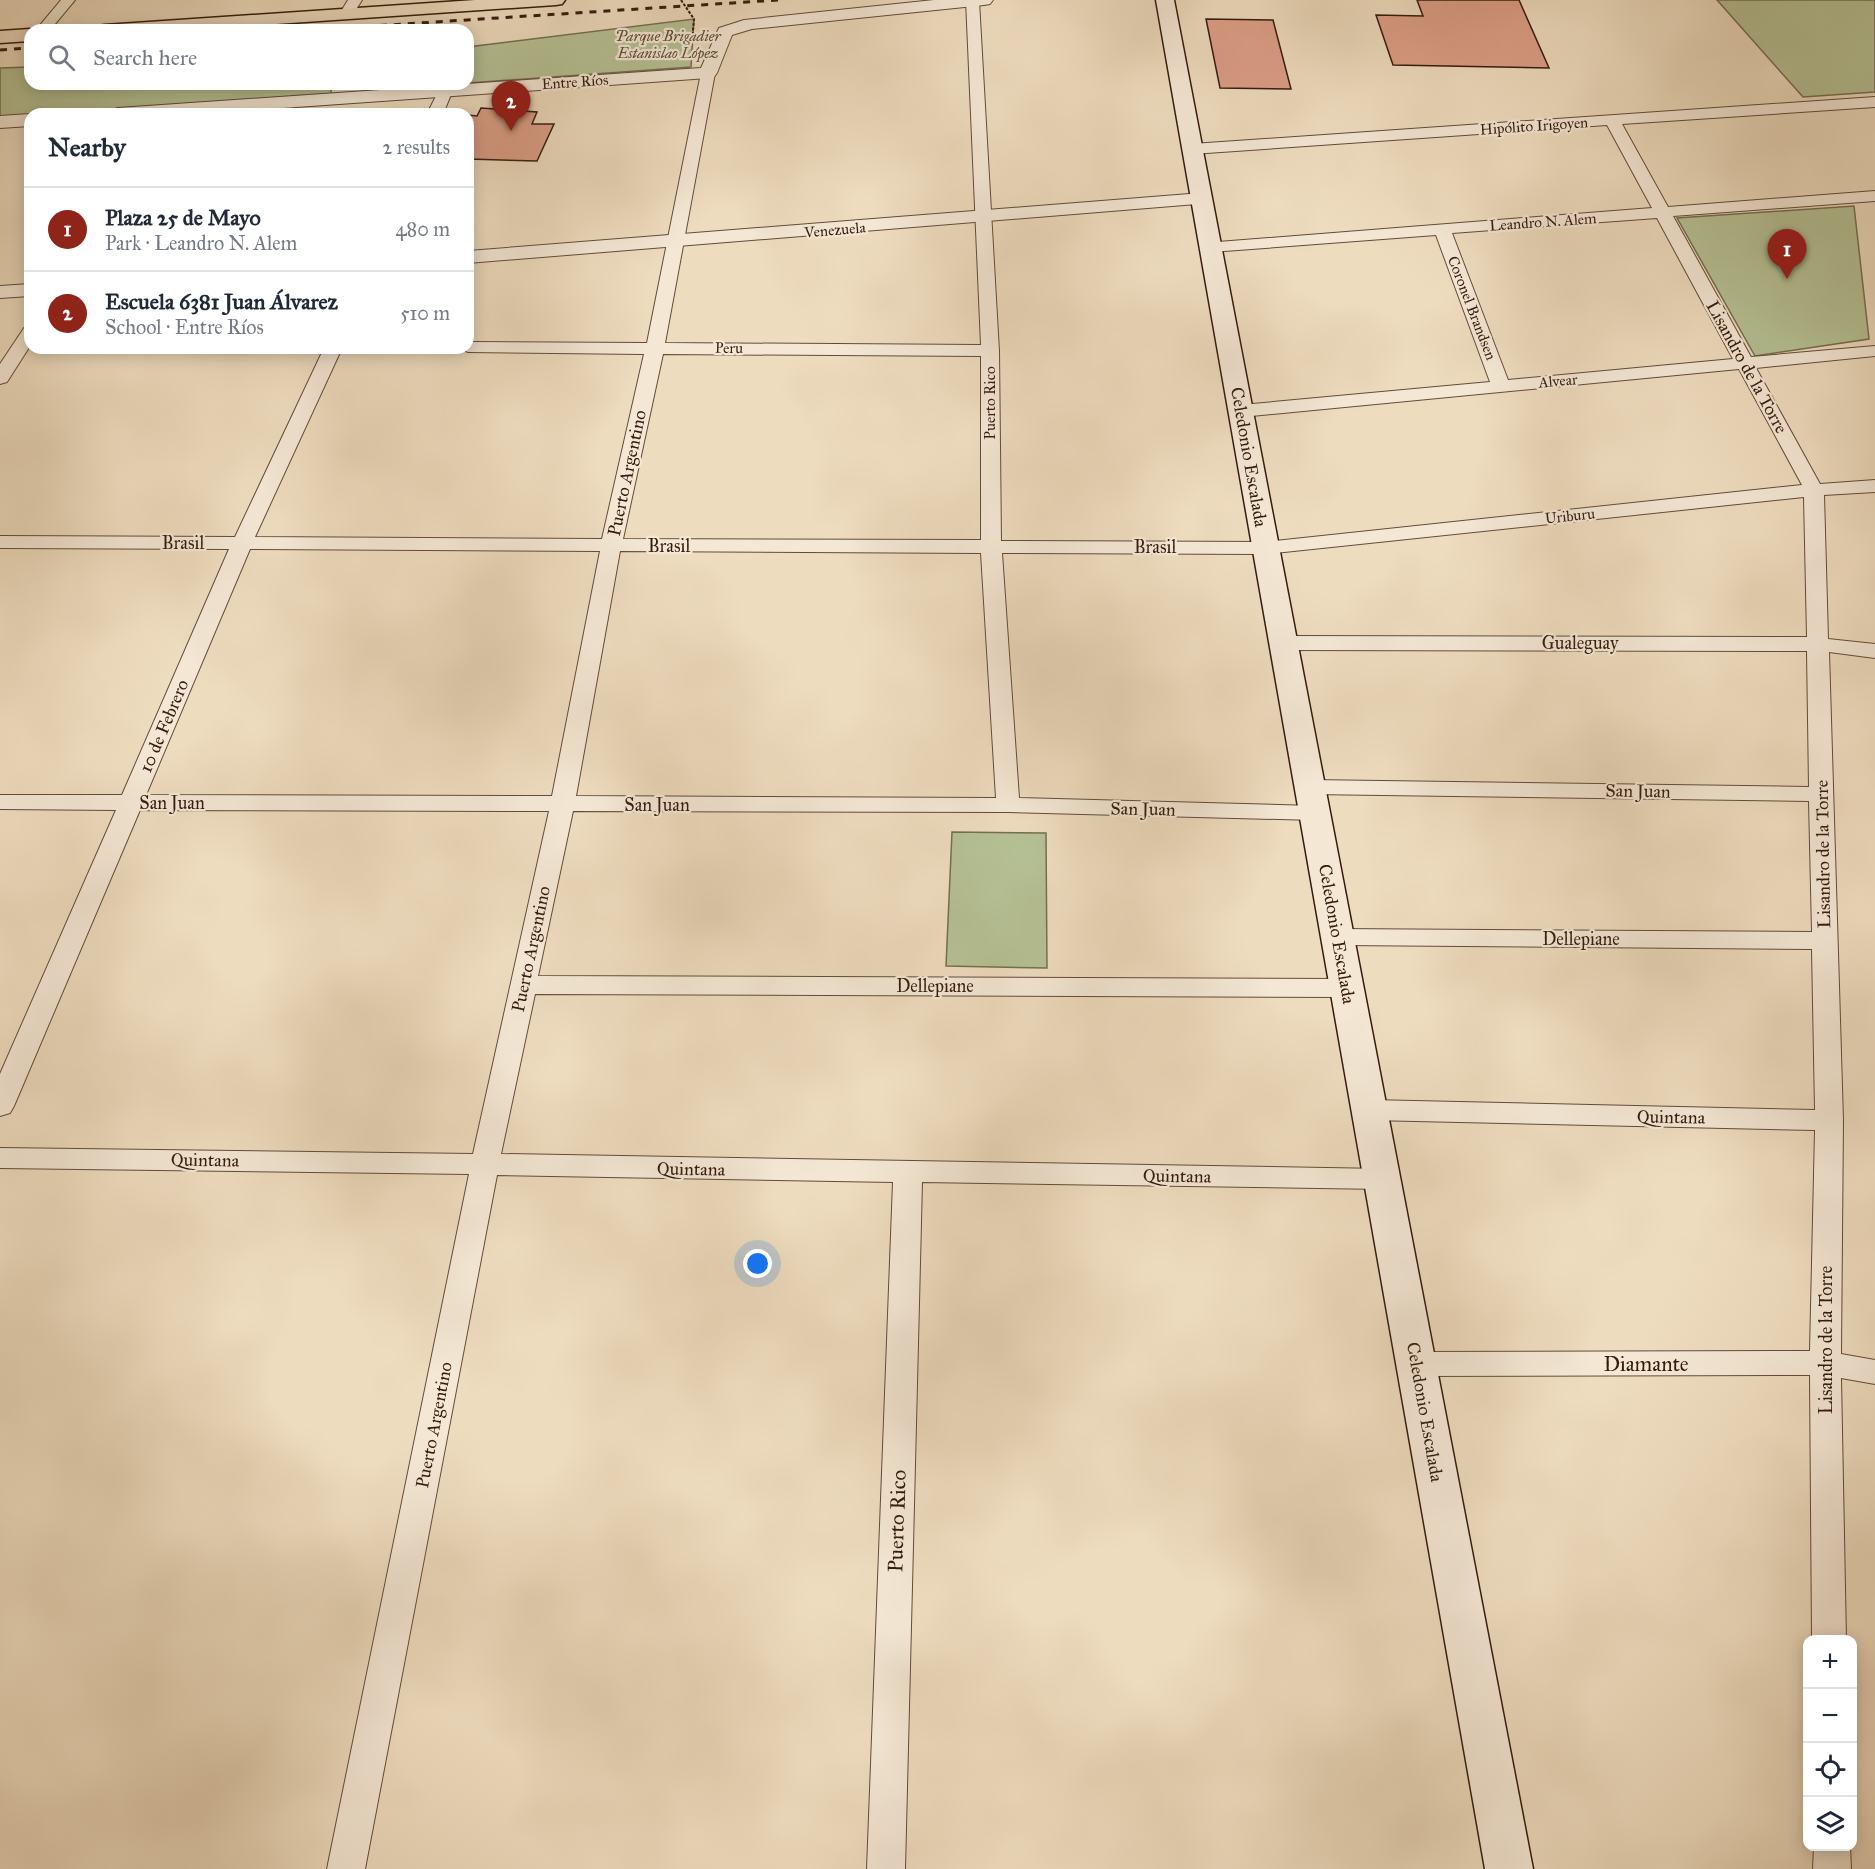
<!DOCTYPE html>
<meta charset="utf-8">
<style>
:root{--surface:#fff;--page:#f6f6f7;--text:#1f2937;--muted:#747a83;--line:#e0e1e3;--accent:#8f2418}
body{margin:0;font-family:"IM FELL Great Primer",serif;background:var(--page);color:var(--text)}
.controls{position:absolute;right:18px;bottom:18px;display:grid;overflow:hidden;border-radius:12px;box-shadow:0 3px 15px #0003}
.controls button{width:54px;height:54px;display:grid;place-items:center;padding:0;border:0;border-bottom:2px solid var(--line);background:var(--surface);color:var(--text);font:30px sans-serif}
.you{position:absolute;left:758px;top:1264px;width:21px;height:21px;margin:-15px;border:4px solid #fff;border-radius:50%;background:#1a73e8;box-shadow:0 0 0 9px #1a73e833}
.badge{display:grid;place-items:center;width:39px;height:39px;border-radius:50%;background:var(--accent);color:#fff;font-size:20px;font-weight:700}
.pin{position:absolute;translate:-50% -50px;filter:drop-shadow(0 2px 3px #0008)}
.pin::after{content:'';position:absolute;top:32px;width:21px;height:18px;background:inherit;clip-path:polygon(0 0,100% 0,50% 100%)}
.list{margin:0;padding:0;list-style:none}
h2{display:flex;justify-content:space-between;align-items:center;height:78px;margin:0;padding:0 24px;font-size:26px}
h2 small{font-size:20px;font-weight:400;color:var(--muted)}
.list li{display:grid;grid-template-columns:39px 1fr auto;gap:18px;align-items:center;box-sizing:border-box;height:84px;padding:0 24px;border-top:2px solid var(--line)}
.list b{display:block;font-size:22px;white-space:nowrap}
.list p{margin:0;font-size:20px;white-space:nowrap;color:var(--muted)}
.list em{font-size:20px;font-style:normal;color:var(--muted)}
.icon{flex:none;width:33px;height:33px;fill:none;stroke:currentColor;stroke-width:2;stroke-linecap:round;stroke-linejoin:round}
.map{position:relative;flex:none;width:1875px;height:1869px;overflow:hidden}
.search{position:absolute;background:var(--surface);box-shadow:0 3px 15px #0003;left:24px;top:24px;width:450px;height:66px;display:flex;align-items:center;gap:15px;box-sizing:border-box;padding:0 21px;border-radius:18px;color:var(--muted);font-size:22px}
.panel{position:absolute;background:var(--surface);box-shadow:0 3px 15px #0003;left:24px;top:108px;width:450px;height:246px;border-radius:18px}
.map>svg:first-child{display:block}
</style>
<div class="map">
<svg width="1875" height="1869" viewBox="0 0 1875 1869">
<rect width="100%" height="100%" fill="#eedcbf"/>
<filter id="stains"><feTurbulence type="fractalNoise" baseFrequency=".00333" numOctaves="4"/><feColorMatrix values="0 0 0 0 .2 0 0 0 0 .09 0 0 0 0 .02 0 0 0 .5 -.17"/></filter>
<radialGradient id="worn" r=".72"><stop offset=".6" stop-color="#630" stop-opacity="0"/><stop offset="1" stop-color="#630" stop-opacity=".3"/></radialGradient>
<!-- green -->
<path fill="#b5c195" stroke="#756e52" stroke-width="1.5" d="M1717 0H1875V92L1803 97Z
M694 19 691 67 468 83V47Z
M30 67V84H333L330 95 0 117V68Z
M1854 206 1869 339 1755 356 1677 218Z
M952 832 1046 833 1047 968 946 966Z"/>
<!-- building -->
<path fill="#dc9f87" stroke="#351b0f" stroke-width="1.5" d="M1417 0H1519L1549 68 1393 65 1376 15 1423 16Z
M1206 19 1273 20 1291 89 1220 88Z
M481 108 537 112 532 124H554L537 161 468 159V115L477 116Z"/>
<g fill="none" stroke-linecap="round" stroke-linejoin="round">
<defs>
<path id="minor" d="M61 0H75L50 30H36Z
M348 0H362L352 16 347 17 340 13Z
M966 0 979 1 999 351 1001 541 1266 542 1802 485 1739 369 1241 417 1234 415 1232 411 1234 407 1241 405 1490 382 1436 235 1211 252 1203 247 1205 243 1652 208 1607 125 1192 154 1184 149 1192 144 1875 97V107L1622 124 1668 207 1875 191V201L1673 216 1751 357 1875 346V356L1756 368 1820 484 1875 480V492L1824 495 1828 639 1875 644V658L1829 652 1843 1120 1841 1354 1875 1360V1384L1841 1378 1846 1640H1812L1810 1375 1416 1376 1405 1373 1401 1364 1405 1355 1416 1352 1810 1351 1815 1130 1370 1120 1360 1117 1356 1110 1360 1103 1370 1100 1815 1110 1812 949 1338 945 1329 943 1325 937 1329 931 1338 929 1812 932 1809 801 1310 794 1302 792 1298 787 1302 782 1310 780 1809 787 1807 651 1284 650 1276 648 1273 643 1276 638 1284 636 1807 637 1804 497 1266 554 1002 553 1019 798 1315 806 1323 808 1327 813 1323 818 1315 820 1008 812 573 811 538 976 1347 979 1356 982 1360 988 1356 994 1347 997 535 994 501 1154 1383 1169 1393 1172 1397 1179 1393 1186 1383 1189 922 1182 905 1869H867L893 1182 497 1175 365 1869H327L469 1174 0 1168V1148L473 1154 549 811 140 810 14 1106 10 1113 0 1116V1074L116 810 0 809V795H122L229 549 0 548V536L235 537 324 348H342L255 537 602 539 644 354 468 352 460 348H468V342L647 343 701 73 708 69 715 73 665 343 981 345ZM1657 218 1733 359 1508 380 1452 233ZM663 354 981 356V540L623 539ZM250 549 600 551 552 796 146 795ZM620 551 981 553 996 798 576 796Z
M445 88 452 92 443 114H427L438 92Z
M30 327V346L7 382 0 384V364L24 328Z
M1814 1846H1850L1851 1869H1813Z"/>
<path id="tertiary" d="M934 0H993L990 4 984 5 752 29 732 35 717 73 714 77 708 78 199 114H109L111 110 118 108 701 68 719 28 744 20Z
M30 114V126L0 128V116Z
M1202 193 1209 195 1212 199 1209 203 468 263V251Z
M30 284V296L0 298V286Z"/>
<path id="secondary" d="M1156 0H1174L1533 1869H1485Z"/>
<path id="primary" d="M475 0H565L562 4 556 5 186 30H95L98 26 104 25Z
M30 29 32 30H30V41L0 43V31Z"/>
</defs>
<!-- minor casing -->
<use href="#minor" stroke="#634b3b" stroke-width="2"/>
<!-- tertiary casing -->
<use href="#tertiary" stroke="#634b3b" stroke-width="2"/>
<!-- secondary casing -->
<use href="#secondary" stroke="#351b0f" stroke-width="3"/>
<!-- primary casing -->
<use href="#primary" stroke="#351b0f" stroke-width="3"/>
<!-- path -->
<path stroke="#351b0f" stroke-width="2" stroke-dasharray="3 1.5" stroke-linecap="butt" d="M681 0 694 19 692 41"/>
<!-- minor -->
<use href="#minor" fill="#f4e8d5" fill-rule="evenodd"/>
<!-- tertiary -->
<use href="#tertiary" fill="#f4e8d5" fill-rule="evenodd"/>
<!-- secondary -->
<use href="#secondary" fill="#f4e8d5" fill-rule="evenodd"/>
<!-- primary -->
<use href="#primary" fill="#eedcbf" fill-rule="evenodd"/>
<!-- rail -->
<path stroke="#351b0f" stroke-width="3" stroke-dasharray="7 7" stroke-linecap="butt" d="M310 30 778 0
M0 50 30 48"/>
</g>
<g text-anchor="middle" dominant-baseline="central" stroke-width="4.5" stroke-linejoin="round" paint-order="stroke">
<!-- far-park labels -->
<g font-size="15" font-style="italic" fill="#5b4d37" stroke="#f4e8d5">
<text x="668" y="36">Parque Brigadier<tspan x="668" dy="17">Estanislao López</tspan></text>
</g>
<!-- far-street labels -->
<g font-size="15" fill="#351b0f" stroke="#f4e8d5">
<text transform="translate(575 82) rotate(-4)">Entre Ríos</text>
<text transform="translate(1534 126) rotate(-4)">Hipólito Irigoyen</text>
<text transform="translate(1543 222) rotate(-4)">Leandro N. Alem</text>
<text transform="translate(835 230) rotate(-5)">Venezuela</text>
<text transform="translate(1472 308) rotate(69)">Coronel Brandsen</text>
<text transform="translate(729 348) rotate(1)">Peru</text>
<text transform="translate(1558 381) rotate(-5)">Alvear</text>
<text transform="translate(990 403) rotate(-90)">Puerto Rico</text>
<text transform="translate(1570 516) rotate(-6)">Uriburu</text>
</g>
<!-- street labels -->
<g font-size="18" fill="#351b0f" stroke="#f4e8d5">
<text transform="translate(1747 367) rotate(61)">Lisandro de la Torre</text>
<text transform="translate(1249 457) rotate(80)">Celedonio Escalada</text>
<text transform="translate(627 473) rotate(-78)">Puerto Argentino</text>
<text x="183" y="543">Brasil</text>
<text x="669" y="546">Brasil</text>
<text x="1155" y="547">Brasil</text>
<text x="1580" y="643">Gualeguay</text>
<text transform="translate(164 726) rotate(-67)">10 de Febrero</text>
<text transform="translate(1638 791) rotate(1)">San Juan</text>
<text x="172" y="803">San Juan</text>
<text x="657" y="805">San Juan</text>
<text transform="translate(1143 809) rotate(1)">San Juan</text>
<text transform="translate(1823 854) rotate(-91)">Lisandro de la Torre</text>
<text transform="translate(1337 934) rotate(80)">Celedonio Escalada</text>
<text x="1581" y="939">Dellepiane</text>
<text transform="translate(531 949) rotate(-78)">Puerto Argentino</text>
<text x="935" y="986">Dellepiane</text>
<text transform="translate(1671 1117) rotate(1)">Quintana</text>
<text transform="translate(205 1160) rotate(1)">Quintana</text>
<text transform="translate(691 1169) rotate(1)">Quintana</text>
<text transform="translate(1177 1176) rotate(1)">Quintana</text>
<text transform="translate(1826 1340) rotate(-90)">Lisandro de la Torre</text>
<text transform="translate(1425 1412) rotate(80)">Celedonio Escalada</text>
<text transform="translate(434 1425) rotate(-79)">Puerto Argentino</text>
</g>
<!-- near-street labels -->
<g font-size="21" fill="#351b0f" stroke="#f4e8d5">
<text x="1646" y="1364">Diamante</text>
<text transform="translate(897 1521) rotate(-88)">Puerto Rico</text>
</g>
</g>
<rect width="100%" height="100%" filter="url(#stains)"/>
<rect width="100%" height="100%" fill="url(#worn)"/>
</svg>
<div class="controls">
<button>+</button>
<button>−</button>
<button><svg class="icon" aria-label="locate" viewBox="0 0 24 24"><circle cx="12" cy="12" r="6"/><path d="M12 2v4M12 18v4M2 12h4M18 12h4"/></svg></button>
<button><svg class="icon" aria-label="layers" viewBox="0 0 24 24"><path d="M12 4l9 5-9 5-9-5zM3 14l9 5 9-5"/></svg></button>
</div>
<div class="you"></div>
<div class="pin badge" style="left:1787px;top:279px">1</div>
<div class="pin badge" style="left:511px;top:131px">2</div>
<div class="search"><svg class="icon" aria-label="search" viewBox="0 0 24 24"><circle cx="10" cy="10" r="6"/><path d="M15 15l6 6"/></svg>Search here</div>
<section class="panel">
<h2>Nearby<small>2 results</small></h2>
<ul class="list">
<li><span class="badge">1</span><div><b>Plaza 25 de Mayo</b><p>Park · Leandro N. Alem</p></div><em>480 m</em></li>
<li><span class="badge">2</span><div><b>Escuela 6381 Juan Álvarez</b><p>School · Entre Ríos</p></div><em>510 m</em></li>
</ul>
</section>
</div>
